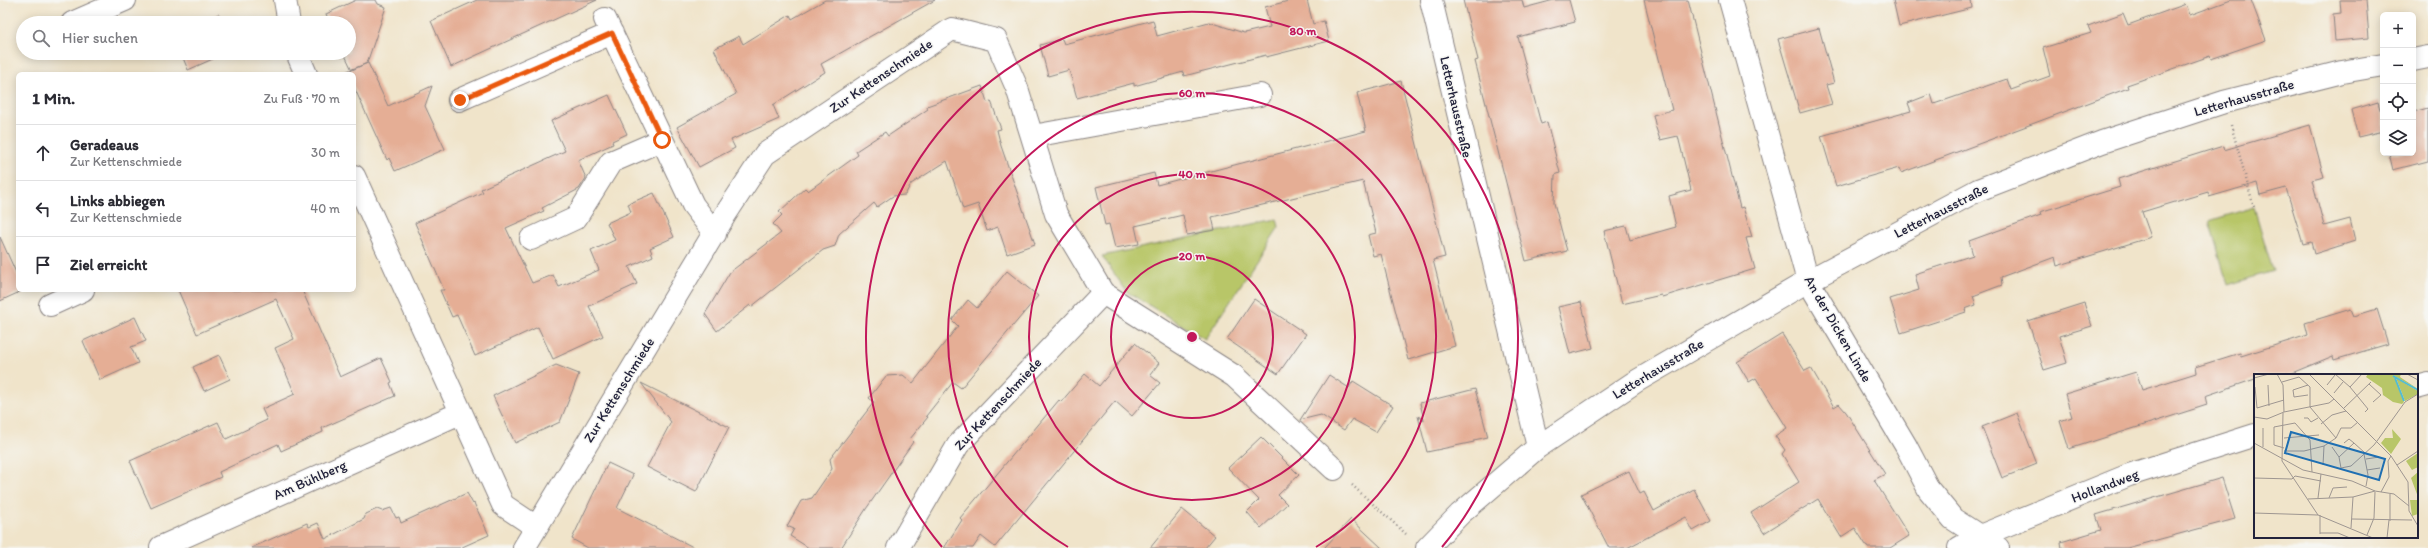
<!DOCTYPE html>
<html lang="de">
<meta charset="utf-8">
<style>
:root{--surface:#fff;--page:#f2f2f3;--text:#2b2b33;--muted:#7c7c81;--line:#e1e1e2}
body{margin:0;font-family:Itim,sans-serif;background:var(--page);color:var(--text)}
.controls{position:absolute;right:12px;top:12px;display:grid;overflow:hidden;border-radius:6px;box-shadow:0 2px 10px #0003}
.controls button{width:36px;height:36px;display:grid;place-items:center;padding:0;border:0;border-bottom:1px solid var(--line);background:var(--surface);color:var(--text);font:20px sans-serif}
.stop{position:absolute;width:12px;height:12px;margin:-9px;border:3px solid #ea580c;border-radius:50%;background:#fff}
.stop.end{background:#ea580c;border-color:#fff;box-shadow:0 1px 4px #0008}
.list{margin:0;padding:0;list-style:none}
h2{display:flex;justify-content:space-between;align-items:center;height:52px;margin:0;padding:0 16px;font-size:17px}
h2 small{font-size:13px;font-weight:400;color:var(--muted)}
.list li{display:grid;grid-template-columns:26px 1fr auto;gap:12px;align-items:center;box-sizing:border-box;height:56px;padding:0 16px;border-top:1px solid var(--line)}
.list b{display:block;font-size:15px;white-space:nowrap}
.list p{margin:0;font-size:13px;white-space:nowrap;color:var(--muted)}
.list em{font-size:13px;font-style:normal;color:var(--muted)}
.icon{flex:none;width:22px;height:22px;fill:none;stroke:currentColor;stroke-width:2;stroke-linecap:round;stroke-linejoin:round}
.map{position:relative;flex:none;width:2428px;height:548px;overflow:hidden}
.search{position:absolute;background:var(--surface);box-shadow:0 2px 10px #0003;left:16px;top:16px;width:340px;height:44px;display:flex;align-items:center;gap:10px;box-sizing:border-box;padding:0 14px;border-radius:22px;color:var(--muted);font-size:15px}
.panel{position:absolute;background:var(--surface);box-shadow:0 2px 10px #0003;left:16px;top:72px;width:340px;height:220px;border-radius:6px}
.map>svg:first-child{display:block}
</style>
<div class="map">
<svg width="2428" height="548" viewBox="0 0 2428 548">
<rect width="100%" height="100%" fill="#f6f6f2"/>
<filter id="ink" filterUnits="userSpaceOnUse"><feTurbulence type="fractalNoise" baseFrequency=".025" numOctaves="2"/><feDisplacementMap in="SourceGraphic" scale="8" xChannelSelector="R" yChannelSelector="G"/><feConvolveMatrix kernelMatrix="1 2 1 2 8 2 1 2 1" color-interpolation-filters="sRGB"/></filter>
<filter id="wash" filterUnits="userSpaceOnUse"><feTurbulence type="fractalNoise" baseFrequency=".012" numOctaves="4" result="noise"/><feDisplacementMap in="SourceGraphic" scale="16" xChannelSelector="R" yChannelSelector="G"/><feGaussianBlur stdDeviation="0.9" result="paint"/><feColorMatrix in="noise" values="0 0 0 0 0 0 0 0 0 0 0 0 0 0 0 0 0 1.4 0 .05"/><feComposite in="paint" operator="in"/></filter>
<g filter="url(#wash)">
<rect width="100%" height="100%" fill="#f0e4ca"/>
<!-- green -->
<path fill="#b8c668" stroke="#6d7452" d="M2254 207 2273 271 2228 285 2209 221Z
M1277 219 1279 227 1205 339 1127 292 1102 256Z"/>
<g id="blocks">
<!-- building -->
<path fill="#e5ae95" d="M356 0H376L378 4 386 7 367 63 352 70 344 53H349V23H330L326 14Z
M477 0H597L451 67 431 21Z
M825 0H935L821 64 825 72 773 105 779 119 731 140 735 148 699 167 677 127 736 94 714 49 739 36 743 44 790 15 792 19Z
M1292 0H1307L1313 24 1324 21 1329 41 1266 57V55L1184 76 1183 72 1134 86V83L1077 98 1069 70 1048 76 1040 45 1062 39 1064 44 1153 20 1157 36 1209 22 1244 33 1270 27 1265 7Z
M1463 0H1522L1524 8 1554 0H1569L1575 22 1518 37 1541 124 1547 122 1560 173 1555 175 1554 203 1567 251 1526 261 1475 61 1478 60Z
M1644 0H1688L1740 208 1743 207 1752 237 1746 238 1755 269 1662 297 1661 295 1622 304 1604 231 1626 226 1630 240 1676 227 1669 196 1691 190 1678 136 1660 140 1656 128 1653 115 1672 110Z
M1893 0H1971L1972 8 1899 26Z
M2231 0H2251L2266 40 2211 59 2210 56 2127 85 2128 88 1901 173 1899 168 1836 186 1821 136 1911 111 1908 103 1931 94 1934 104 2007 79 2011 90 2050 76 2043 48 2091 33 2088 26 2123 13 2128 25 2186 4 2190 15Z
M2340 0H2366L2369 38 2335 41 2333 14 2341 13Z
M219 14 223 23H198Z
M1819 28 1834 83 1826 85 1832 104 1800 113 1778 39Z
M181 53H226L188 70Z
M368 63 388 106 432 86 425 106 445 149 395 171 389 158 387 160 354 87V74H348L347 71Z
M1401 81 1445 257 1433 260 1455 346 1408 360 1381 254 1373 256 1368 235 1376 233 1363 181 1212 217 1215 230 1187 235 1183 215 1135 226 1139 244 1115 248 1109 224 1105 225 1096 187 1154 173 1157 185 1366 131 1357 93Z
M982 86 987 102 991 101 1001 129 997 130 1001 146 1035 244 1007 254 998 227 987 231 978 204 963 209 947 161 911 184 905 195 893 196 877 207 874 203 839 234 835 246 823 250 751 307 750 305 717 331 705 314 730 272 781 233 773 224 782 215 779 212 805 188 808 191 858 155 856 151 885 132 888 136 928 109 927 106Z
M609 95 627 134 612 141 613 144 578 160 586 178 579 189 542 208 544 211 506 228 532 283 553 275 559 287 599 270 591 251 615 240 607 223 631 212 628 204 654 193 674 237 650 248 653 256 629 267 637 284 589 306 603 336 553 359 538 327 475 356 457 315 452 317 440 290H444L415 223 483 192 481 189 565 151 551 121Z
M2378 102 2383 120V131L2358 137 2351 110Z
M2428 108V161L2393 170 2389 153H2413V112Z
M2310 125 2324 177 2312 180 2324 226 2350 219 2355 241 2314 254 2311 242 2303 244 2286 188 2260 195 2257 183 2209 197 2208 192 2142 212 2151 237 2057 266 2055 257 2001 277 2002 285 1973 296 1976 305 1965 309 1966 312 1901 333 1890 299 1919 290 1915 274 1973 255 1969 241 2041 215 2040 212 2120 187 2118 179 2223 146 2224 150Z
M0 237 18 277V290H24L0 301Z
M1007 271 1038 296 961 388 953 382 926 416 928 417 910 439 913 442 866 509 841 548H809L790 536 794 529 787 526 801 501 812 498 832 469 830 459 874 402 869 398 886 376 903 375 913 383 958 326 952 320 959 311 968 300 977 308Z
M178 290H302L340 377 381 358 392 382 390 383 395 396 322 428 323 432 281 451 278 444 219 472 221 477 151 508 130 461 218 422 226 439 267 420 262 409 295 394 275 348 294 339 276 299 197 334Z
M1254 299 1306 334 1278 374 1227 339Z
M1581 302 1593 348 1570 354 1558 307Z
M2084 303 2092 326 2059 336 2067 363 2044 370 2028 321Z
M2351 309 2354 316 2377 309 2388 344 2334 360 2333 356 2287 375H2255V379L2205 396 2207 405 2069 449 2060 421 2072 417 2065 394 2136 372 2142 390 2196 373 2195 367 2240 353 2241 356 2308 335 2305 323Z
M135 317 146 341 131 347 138 363 100 380 83 341Z
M1782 334 1805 371 1811 368 1834 407 1839 404 1846 412 1885 474 1874 480 1909 536 1890 548H1868L1855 528 1841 537 1818 499 1764 533 1751 513 1799 482 1782 454 1785 450 1775 436 1787 428 1756 378 1749 382 1737 362Z
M1135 343 1159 363 1150 375 1160 383 1132 416 1115 401 995 547 981 536 973 548H944L962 520 960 518 1059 400 1061 402 1085 374 1099 386Z
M219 355 230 379 204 391 193 367Z
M556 365 579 374 560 422 515 443 493 396Z
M1329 375 1349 388 1353 381 1393 406 1376 432 1352 419 1344 430 1321 415 1300 420Z
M641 383 729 427 696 492 647 467 671 422Z
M1475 389 1488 437 1474 440V442L1427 452 1418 416 1424 420 1420 403Z
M2017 413 2037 464 2002 478 1982 427Z
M1261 437 1299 475 1278 495 1287 504 1261 528 1247 512 1259 500 1228 468Z
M608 463 633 475 617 508 695 548H588L572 539Z
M1629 471 1640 494 1644 492 1654 511 1694 489 1711 521 1693 531 1686 517 1627 548H1609L1581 494Z
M2222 478 2235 519 2127 548H2062L2061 542 2101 530 2096 515Z
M467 493 473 504 474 503 489 535 460 548H251L307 523 309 527 318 523 325 539 364 519 366 514 377 509 382 511 391 508 396 518 399 517 401 523Z
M1182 509 1215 536 1205 548H1150Z
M1351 519 1382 548H1324Z"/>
</g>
</g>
<g filter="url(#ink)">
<use href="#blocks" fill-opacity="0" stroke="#898382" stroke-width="1"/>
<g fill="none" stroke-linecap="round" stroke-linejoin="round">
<defs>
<path id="minor" d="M285 0 289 23
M1431 0 1538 447
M1730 0 1808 281 1906 446 1929 490 1953 519 1998 548
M605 19 693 205 715 234
M72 23 125 0
M297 53 306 74
M2413 60 2428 57
M459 100 612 33
M1033 136 1260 95
M354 176 503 505 536 527
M531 239 576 218 611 162 662 140
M1103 293 1234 376 1334 469
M50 305 83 290
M2417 387 2428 384
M161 547 460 413
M524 548 725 215 765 154 952 29 996 40 1017 88 1056 214 1103 293 958 445 898 548
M1427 548 1460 514 1538 447 1635 382 1808 281 1978 190 2102 142 2224 102 2342 72 2383 65
M1959 548 1980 536 2129 475 2255 435"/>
</defs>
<!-- minor casing -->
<use href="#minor" stroke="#898382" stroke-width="24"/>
<!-- path -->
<path stroke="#898382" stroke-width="2.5" stroke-dasharray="1 3" stroke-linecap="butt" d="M2231 125 2254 207
M1352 485 1406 534"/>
<!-- minor -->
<use href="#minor" stroke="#fff" stroke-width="22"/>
</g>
</g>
<g fill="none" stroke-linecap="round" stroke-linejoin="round" filter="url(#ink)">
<!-- route -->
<path stroke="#ea580c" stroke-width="5" d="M460 100 612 33 662 140"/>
</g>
<!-- distance rings -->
<g fill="none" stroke="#c2185b" stroke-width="2">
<circle cx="1192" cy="337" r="81"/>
<circle cx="1192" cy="337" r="163"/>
<path d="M1068 547A244 244 0 1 1 1316 547"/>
<path d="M942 547A326 326 0 1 1 1442 547"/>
</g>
<g text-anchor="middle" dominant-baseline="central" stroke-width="3" stroke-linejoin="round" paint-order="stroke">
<!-- street labels -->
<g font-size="14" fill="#22223b" stroke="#f6f6f2">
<text transform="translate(881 76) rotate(-34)">Zur Kettenschmiede</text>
<text transform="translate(2244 98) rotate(-16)">Letterhausstraße</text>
<text transform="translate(1456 107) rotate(77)">Letterhausstraße</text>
<text transform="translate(1941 211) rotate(-27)">Letterhausstraße</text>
<text transform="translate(1838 329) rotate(60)">An der Dicken Linde</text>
<text transform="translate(1658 369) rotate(-31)">Letterhausstraße</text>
<text transform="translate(619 390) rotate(-58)">Zur Kettenschmiede</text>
<text transform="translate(998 404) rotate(-47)">Zur Kettenschmiede</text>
<text transform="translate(310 480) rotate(-24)">Am Bühlberg</text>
<text transform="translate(2105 486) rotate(-21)">Hollandweg</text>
</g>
</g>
<!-- overview -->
<g transform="translate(2254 374)">
<rect width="164" height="164" fill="#f0e4ca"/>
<path d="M114 0H147L146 3 164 15 140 2 150 28 148 30 139 28 129 21 128 14 112 3ZM142 4 164 17V20L151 27ZM138 55 147 65 137 80 127 69 131 64H139ZM164 79V93L158 96 152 87ZM164 98V123L157 104ZM156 126H164V140L158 142Z" fill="#b8c668"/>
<path fill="none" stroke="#54bcd2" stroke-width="2" d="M139 2 164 16M141 4 150 27"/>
<path fill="none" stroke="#9e9691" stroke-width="1" d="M23 0 29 11 30 38M55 0 137 82 154 108 155 137 164 152M81 0 96 13 108 0M153 0 164 6M0 4 15 0M28 8 45 3 56 13V33L82 64M115 10 127 21 119 28M14 11 15 32M54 11 39 16 40 23 54 21M73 11 81 1M1 13 3 34 30 26M96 13 114 35 111 38M80 19 89 8M90 34 117 8M29 39 28 87 64 141M0 43 13 45 30 38 75 29 80 25M50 44H54L57 48 64 44M67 50 78 41 92 37M30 64 65 61M123 67 151 28 164 20M0 69 49 96 98 107 121 117 140 120 155 132M90 69 95 65 100 69M9 73V54M78 73 85 83M30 74 20 71V53L41 49 56 66 58 98M30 77H50L70 72 82 64 87 54H97L104 48M111 79 100 69 85 83 87 94 97 92 120 71 123 67M110 80 114 101 112 112M112 85 125 83M69 91 70 72M143 91 164 77M113 96 126 94M0 104 38 105 41 102 67 107M127 118 135 103 134 87 137 82M64 124 67 100M75 124 79 114 93 113M54 125 99 123 121 117M0 139 64 141 119 164M98 145 158 146M136 147V120M97 154 99 123M66 159H84L96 164M66 160V141M113 161 120 144 121 118M133 164 135 146"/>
<path fill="#1f6fb2" fill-opacity="0.15" stroke="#1f6fb2" stroke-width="2" d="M37 58 131 85 125 106 31 79Z"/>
<rect width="164" height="164" fill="none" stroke="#22223b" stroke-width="2"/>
</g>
<circle cx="1192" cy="337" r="6" fill="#c2185b" stroke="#f6f6f2" stroke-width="2"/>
<g font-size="12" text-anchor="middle" font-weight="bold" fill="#c2185b" stroke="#f6f6f2" stroke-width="3" stroke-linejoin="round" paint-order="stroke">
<text x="1303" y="35">80 m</text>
<text x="1192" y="97">60 m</text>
<text x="1192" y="178">40 m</text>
<text x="1192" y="260">20 m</text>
</g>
</svg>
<div class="controls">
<button>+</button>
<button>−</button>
<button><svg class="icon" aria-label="locate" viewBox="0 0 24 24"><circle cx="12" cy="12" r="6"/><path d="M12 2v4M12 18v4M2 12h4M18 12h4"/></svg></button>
<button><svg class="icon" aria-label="layers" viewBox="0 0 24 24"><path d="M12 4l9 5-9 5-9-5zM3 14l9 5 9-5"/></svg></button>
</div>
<div class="stop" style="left:662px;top:140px"></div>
<div class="stop end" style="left:460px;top:100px"></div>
<div class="search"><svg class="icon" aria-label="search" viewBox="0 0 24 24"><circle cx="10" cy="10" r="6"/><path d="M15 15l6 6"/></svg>Hier suchen</div>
<section class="panel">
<h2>1 Min.<small>Zu Fuß · 70 m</small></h2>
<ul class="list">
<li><svg class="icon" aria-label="ahead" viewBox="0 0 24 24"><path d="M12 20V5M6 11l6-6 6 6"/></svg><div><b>Geradeaus</b><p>Zur Kettenschmiede</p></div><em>30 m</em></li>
<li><svg class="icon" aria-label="left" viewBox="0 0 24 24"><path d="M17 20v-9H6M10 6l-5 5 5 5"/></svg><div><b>Links abbiegen</b><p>Zur Kettenschmiede</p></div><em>40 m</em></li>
<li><svg class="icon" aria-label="arrive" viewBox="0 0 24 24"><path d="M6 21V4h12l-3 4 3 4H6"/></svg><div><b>Ziel erreicht</b></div></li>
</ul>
</section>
</div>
